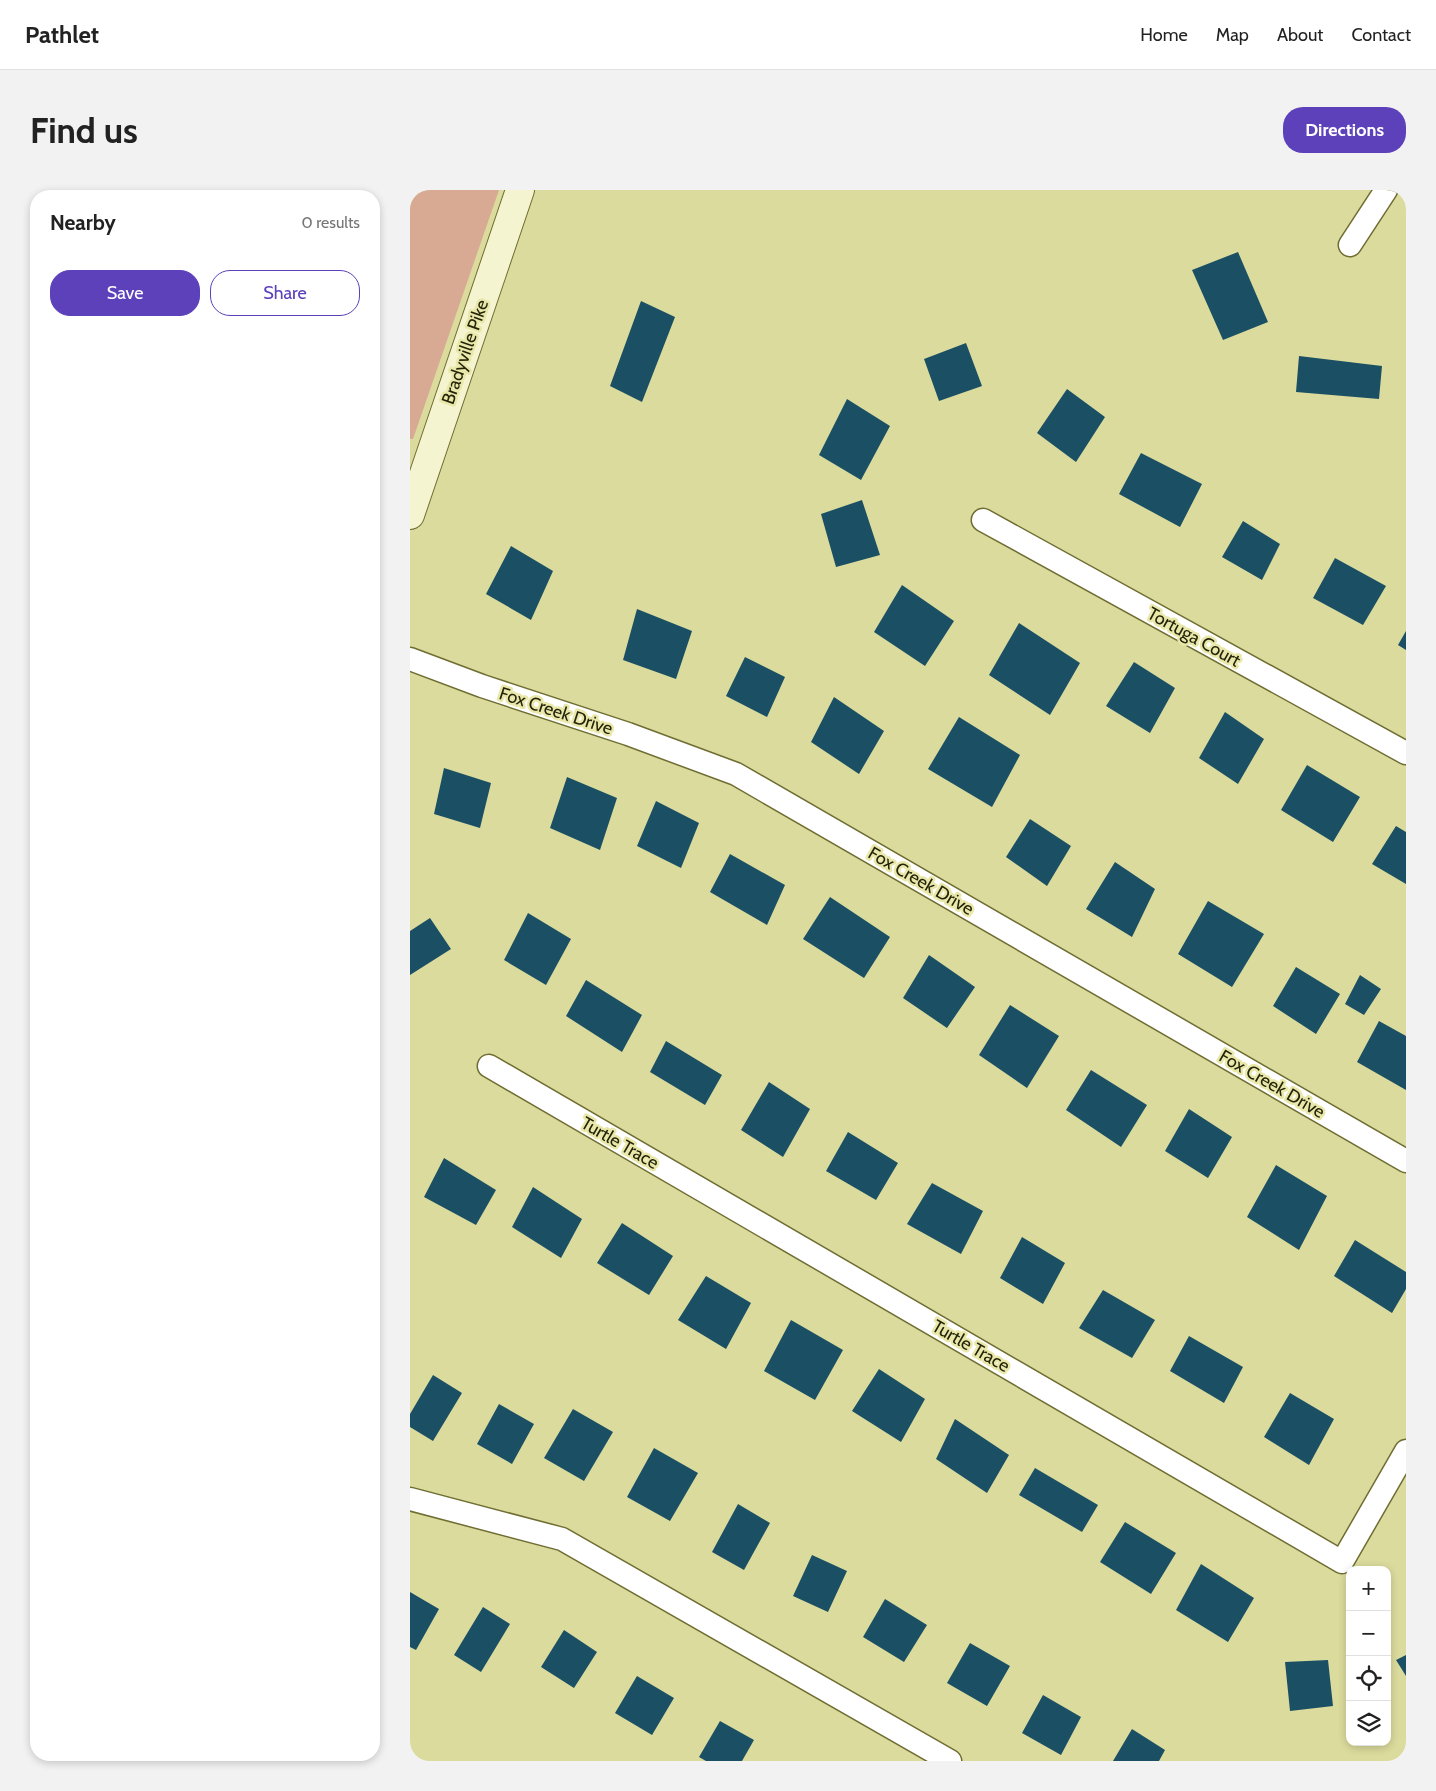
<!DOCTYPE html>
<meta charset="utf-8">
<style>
:root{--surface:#fff;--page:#f2f2f2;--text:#222;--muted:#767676;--line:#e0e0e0;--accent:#5c41ba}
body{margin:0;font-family:Cabin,sans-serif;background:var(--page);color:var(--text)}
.controls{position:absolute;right:15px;bottom:15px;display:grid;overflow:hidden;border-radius:10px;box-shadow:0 2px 8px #0003}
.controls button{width:45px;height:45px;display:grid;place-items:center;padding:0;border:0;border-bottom:1px solid var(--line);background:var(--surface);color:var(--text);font:25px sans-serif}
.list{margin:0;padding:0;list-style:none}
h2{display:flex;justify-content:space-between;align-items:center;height:65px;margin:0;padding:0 20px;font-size:21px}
h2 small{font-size:16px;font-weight:400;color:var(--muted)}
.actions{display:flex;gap:10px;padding:15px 20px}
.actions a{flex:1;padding:11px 0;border:1px solid var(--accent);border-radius:20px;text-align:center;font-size:18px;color:var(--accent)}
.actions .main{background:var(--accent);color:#fff}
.icon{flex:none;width:28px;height:28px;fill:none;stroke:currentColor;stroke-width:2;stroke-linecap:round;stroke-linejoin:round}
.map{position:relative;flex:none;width:996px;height:1571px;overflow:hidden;border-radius:20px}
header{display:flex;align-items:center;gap:30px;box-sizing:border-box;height:70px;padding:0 25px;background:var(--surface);border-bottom:1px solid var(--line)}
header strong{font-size:24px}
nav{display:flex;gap:28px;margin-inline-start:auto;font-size:18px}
.intro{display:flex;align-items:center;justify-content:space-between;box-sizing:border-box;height:120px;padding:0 30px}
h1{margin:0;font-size:35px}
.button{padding:12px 22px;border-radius:20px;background:var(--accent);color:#fff;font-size:18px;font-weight:700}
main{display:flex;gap:30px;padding:0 30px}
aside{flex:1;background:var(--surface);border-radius:20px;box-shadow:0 2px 8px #0003}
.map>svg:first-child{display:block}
</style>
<header>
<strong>Pathlet</strong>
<nav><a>Home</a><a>Map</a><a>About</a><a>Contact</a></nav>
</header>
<div class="intro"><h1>Find us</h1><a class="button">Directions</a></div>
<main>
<aside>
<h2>Nearby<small>0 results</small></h2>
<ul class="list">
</ul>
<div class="actions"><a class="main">Save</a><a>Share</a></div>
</aside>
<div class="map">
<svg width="996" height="1571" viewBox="0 0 996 1571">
<rect width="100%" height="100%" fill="#dbdb9d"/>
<!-- green -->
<path fill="#d8aa93" d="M0 0H89L3 249H0Z"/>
<!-- building -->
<path fill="#1b5064" d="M828 62 858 132 813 150 782 80Z
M231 111 265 127 232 212 200 196Z
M556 153 572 196 529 211 514 169Z
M889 166 972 176 969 209 886 202Z
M657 199 695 227 666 272 627 243Z
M437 209 480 236 451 290 409 265Z
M731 263 792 294 770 337 709 304Z
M452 310 470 365 426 377 411 324Z
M833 331 870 354 852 390 812 367Z
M101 356 143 381 121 430 76 404Z
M925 368 976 396 953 435 903 408Z
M492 395 544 431 515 476 464 442Z
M227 419 282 441 266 489 213 470Z
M609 433 670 473 640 525 579 485Z
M996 441V460L988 455Z
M335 467 375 487 357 527 316 506Z
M724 472 765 498 740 543 696 516Z
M424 507 474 541 449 584 401 552Z
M815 522 854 549 828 594 789 568Z
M549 527 610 565 582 617 518 579Z
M897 575 950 607 923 652 871 620Z
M34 578 81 593 70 638 24 624Z
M157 587 207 608 190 660 140 638Z
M246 611 289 633 271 678 227 656Z
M620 629 661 656 637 696 596 667Z
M986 636 996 642V694L962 674Z
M320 664 375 695 357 735 300 702Z
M705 672 745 699 722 747 676 719Z
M420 707 480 747 454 788 393 749Z
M798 711 854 744 822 797 768 764Z
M118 723 161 749 136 795 94 770Z
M20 728 41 759 0 785V741Z
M519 765 565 797 537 838 493 808Z
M886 777 930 804 906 844 863 816Z
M950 785 971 799 954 825 935 814Z
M176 790 232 825 212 862 156 826Z
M600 815 649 846 617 898 569 865Z
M969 831 996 846V900L947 872Z
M256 851 312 885 295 915 240 882Z
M681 880 737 915 711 957 656 920Z
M359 892 400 919 373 967 331 940Z
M779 919 822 947 798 988 755 961Z
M438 942 488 973 466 1010 416 981Z
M34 968 86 1000 66 1035 14 1007Z
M866 975 917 1006 889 1060 837 1027Z
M522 993 573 1021 551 1064 497 1034Z
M123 997 172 1029 151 1068 102 1037Z
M212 1033 263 1066 239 1105 187 1073Z
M612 1047 655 1073 633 1114 590 1088Z
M945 1050 996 1082V1099L982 1123 924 1086Z
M296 1086 341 1113 316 1159 268 1130Z
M693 1100 745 1130 722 1168 669 1138Z
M381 1130 433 1160 405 1210 354 1181Z
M779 1146 833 1177 814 1213 760 1181Z
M469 1179 515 1209 491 1252 442 1221Z
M23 1185 52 1203 23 1251 0 1237V1224Z
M880 1203 924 1229 899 1275 854 1247Z
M89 1214 124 1234 102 1274 67 1254Z
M163 1219 203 1242 174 1291 134 1268Z
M545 1229 599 1265 577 1303 526 1269Z
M244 1258 288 1283 260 1331 217 1307Z
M625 1278 688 1315 672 1342 609 1305Z
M328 1314 360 1333 334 1380 302 1362Z
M715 1332 766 1363 741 1404 690 1372Z
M402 1365 437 1381 418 1422 383 1406Z
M791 1374 844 1408 818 1452 766 1420Z
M0 1402 29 1419 6 1460 0 1457Z
M475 1409 517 1435 494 1472 453 1447Z
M73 1417 100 1434 71 1482 44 1465Z
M154 1440 187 1462 164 1498 131 1477Z
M560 1453 600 1476 577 1516 537 1493Z
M996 1465V1486L986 1470Z
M918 1470 923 1516 880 1521 875 1472Z
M227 1486 264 1508 242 1545 205 1523Z
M633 1505 671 1527 651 1565 612 1543Z
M310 1531 344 1550 332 1571H296L289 1567Z
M722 1539 755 1560 749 1571H703Z"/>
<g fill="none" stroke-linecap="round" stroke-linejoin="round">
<defs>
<path id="street" d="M940 55 976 0
M573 330 996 563
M0 469 72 496 218 544 326 584 996 971
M79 876 932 1372 996 1261
M0 1309 152 1349 540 1571"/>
<path id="secondary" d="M0 325 110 0"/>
</defs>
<!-- street casing -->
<use href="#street" stroke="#6f6d32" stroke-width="25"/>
<!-- secondary casing -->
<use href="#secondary" stroke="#6f6d32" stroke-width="30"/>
<!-- street -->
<use href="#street" stroke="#fff" stroke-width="22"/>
<!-- secondary -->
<use href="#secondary" stroke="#f5f4d0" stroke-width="28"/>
</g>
<g text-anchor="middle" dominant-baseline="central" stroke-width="5" stroke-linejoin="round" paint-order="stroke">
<!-- street labels -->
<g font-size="18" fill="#23230a" stroke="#e9e8aa">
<text transform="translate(55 162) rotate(-71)">Bradyville Pike</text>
<text transform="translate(784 447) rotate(29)">Tortuga Court</text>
<text transform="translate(146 521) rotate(18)">Fox Creek Drive</text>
<text transform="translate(511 691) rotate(30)">Fox Creek Drive</text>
<text transform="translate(862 894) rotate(30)">Fox Creek Drive</text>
<text transform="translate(210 953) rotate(30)">Turtle Trace</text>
<text transform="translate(561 1156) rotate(30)">Turtle Trace</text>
</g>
</g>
</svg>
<div class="controls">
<button>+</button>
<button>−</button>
<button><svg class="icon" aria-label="locate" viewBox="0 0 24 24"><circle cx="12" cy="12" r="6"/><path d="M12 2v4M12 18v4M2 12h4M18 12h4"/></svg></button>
<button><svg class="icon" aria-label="layers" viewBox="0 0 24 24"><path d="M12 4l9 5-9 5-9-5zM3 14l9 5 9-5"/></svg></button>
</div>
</div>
</main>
